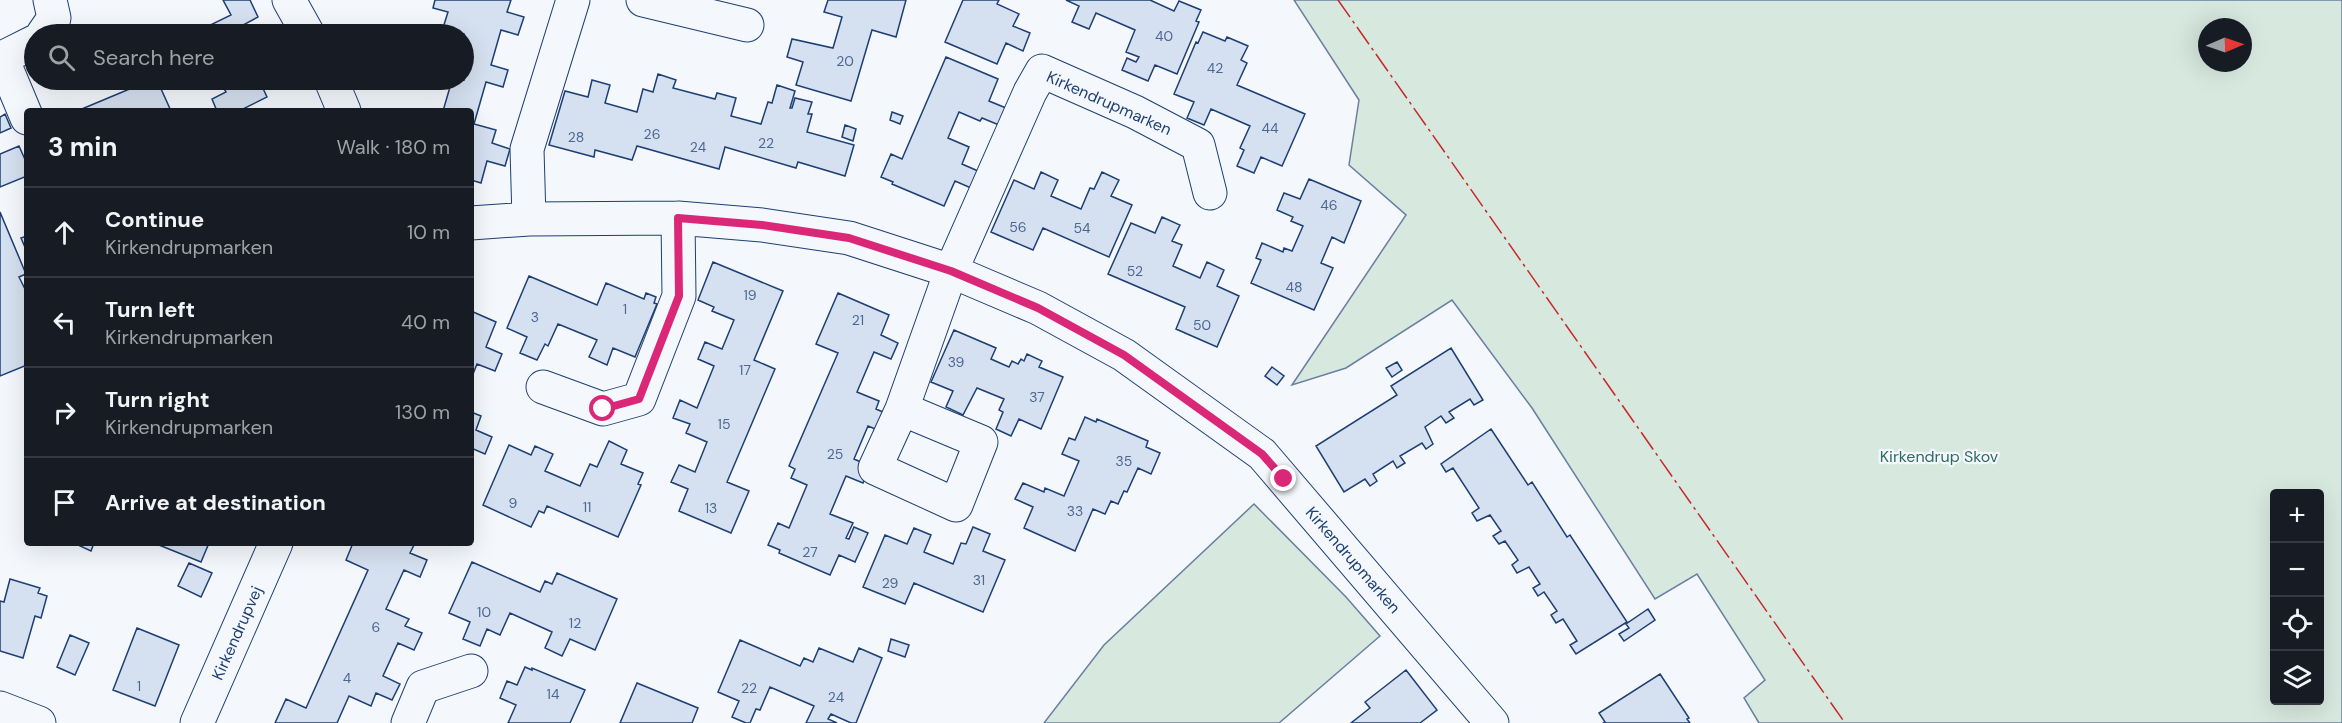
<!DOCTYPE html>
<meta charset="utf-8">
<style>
:root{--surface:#171b24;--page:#20242c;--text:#f1f3f6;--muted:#9ea1a6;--line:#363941}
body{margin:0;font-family:"DM Sans",sans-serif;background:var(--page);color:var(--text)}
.controls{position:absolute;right:18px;bottom:18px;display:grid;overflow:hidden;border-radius:6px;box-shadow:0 6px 24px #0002}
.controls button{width:54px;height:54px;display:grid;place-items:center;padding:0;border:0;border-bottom:2px solid var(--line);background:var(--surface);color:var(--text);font:30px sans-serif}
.compass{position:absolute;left:2198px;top:18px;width:54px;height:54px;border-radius:50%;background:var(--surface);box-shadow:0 6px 24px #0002;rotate:88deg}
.stop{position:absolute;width:18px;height:18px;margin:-14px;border:4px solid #db2777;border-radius:50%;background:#fff}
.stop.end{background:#db2777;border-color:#fff;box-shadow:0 2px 6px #0008}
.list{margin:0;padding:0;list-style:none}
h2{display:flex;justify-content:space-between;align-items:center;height:78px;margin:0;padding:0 24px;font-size:26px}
h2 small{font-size:20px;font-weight:400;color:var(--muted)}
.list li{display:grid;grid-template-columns:39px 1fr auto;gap:18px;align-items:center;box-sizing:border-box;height:90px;padding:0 24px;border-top:2px solid var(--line)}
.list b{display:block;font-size:22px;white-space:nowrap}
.list p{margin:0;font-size:20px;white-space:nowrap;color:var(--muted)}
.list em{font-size:20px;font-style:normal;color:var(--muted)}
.icon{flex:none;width:33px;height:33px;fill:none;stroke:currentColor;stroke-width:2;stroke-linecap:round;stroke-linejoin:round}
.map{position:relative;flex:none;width:2342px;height:723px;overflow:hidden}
.search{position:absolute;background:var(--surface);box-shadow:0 6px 24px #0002;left:24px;top:24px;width:450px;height:66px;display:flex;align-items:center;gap:15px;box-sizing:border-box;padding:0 21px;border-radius:33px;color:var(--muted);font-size:22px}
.panel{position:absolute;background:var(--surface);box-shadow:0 6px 24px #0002;left:24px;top:108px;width:450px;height:438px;border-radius:6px}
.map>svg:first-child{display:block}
</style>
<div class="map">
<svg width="2342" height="723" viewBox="0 0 2342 723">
<rect width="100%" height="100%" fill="#f4f7fb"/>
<!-- green -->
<path fill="#d7e8df" stroke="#687fa3" stroke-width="1.5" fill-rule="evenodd" d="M1294 0H2342V723H1759L1744 698 1765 680 1697 574 1655 599 1532 408 1452 300 1346 368 1292 385 1406 215 1349 165 1359 100ZM2207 27H2243V63H2207ZM2274 494H2320V700H2274Z
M1254 504 1346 597 1380 636 1279 723H1044L1104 645Z"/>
<!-- building -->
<path fill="#d5e0f0" stroke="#1d3f73" stroke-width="1.5" d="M223 0H250L258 17 243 25 248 34H197L196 32 231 15Z
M435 0H511L507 12 524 17 518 35 501 30 491 65 508 70 503 87 486 82 474 124 496 130 492 143 510 149 505 166 487 161 481 183 471 180V111H443L450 87 428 80H464V34H426L428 27 442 31 448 12 433 8Z
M828 0H906L896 37 872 30 851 101 796 85 803 62 787 57 792 39 833 48 842 17 824 12Z
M963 0H999L997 4 1019 14 1013 26 1030 33 1023 51 1006 43 997 64 945 42Z
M1066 0H1150L1174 11 1179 1 1201 10 1196 21 1199 22 1177 74 1155 65 1148 81 1122 70 1127 58 1136 62 1139 57 1126 52 1135 30 1096 13 1089 29 1072 22 1079 6Z
M1203 32 1225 41 1227 37 1248 46 1241 60 1247 63 1237 85 1305 114 1282 166 1261 157 1254 173 1237 166 1244 150 1240 148 1250 126 1211 109 1204 125 1187 118 1194 102 1174 94 1196 42 1198 43Z
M946 57 998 79 989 101 1006 108 999 125 982 118 980 121 959 112 948 138 969 147 962 164 978 171 971 188 955 181 944 206 892 184 893 182 881 177 891 154 902 159Z
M658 74 676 80 673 88 715 99 717 93 736 98 731 116 761 124 768 102 772 103 777 85 795 91 790 108H792L795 98 812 102 808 114H812L807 132 854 145 845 176 798 162 796 168 725 147 719 169 637 146 632 160 595 150 594 157 549 145 565 91 588 97 592 80 610 85 605 103 637 112 643 89 653 92Z
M151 80H157L171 111H77Z
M219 80H259L267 97 239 111H217L212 99 226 92Z
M892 112 903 116 900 124 890 120Z
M5 114 11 128 0 133V117Z
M845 125 856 129 853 141 842 137Z
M19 146 27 164V176L0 187V154Z
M1041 172 1058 180 1051 196 1081 209 1090 188 1094 189 1102 172 1119 180 1111 196 1132 205 1109 257 1043 228 1033 250 991 232 1014 180 1034 189Z
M1309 179 1361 201 1344 243 1332 237 1321 263 1333 268 1314 310 1251 283 1261 260 1256 258 1262 243 1283 252 1284 248 1292 251 1303 226 1291 221 1293 217 1277 210 1284 193 1300 199Z
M0 212 26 274 19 277 25 289 27 288V365L0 376Z
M1162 217 1180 225 1172 241 1182 245 1173 266 1200 278 1207 262 1224 270 1217 286 1239 296 1217 347 1176 329 1185 307 1108 274 1131 223 1155 233Z
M27 236V252L21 238Z
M713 262 783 291 754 360 775 369 727 482 749 491 731 533 679 511 688 489 671 482 679 465 695 472 707 442 686 433 690 424 673 418 680 400 697 408 714 366 698 359 705 342 722 349 734 320 712 311 714 307 698 300Z
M529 276 597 305 606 283 644 299 646 293 656 297 654 303 657 304 635 357 613 348 607 365 589 357 597 340 558 324 548 346 545 344 537 360 520 353 527 337 507 328Z
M838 293 889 315 881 335 898 343 891 359 874 352 857 392 879 401 876 409 892 416 885 433 868 426 854 459 870 466 863 483 846 476 830 514 853 523 846 538 849 539 854 527 868 533 855 562 839 555 830 575 779 553 780 550 768 545 778 523 789 528 807 485 791 478 795 469 789 466 838 353 816 344Z
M471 311 496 322 486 347 502 354 495 371 477 364 471 379Z
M954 330 996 348 991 359 1009 367 1012 361 1018 364 1021 359 1024 361 1027 354 1042 361 1039 367 1063 377 1041 429 1019 419 1011 436 996 429 1003 412 999 410 1004 399 977 388 963 415 946 407 953 391 931 382Z
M1451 348 1483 400 1474 405 1470 399 1449 412 1454 418 1446 423 1441 416 1425 427 1433 444 1426 449 1422 443 1400 456 1405 463 1397 468 1393 461 1373 474 1377 481 1370 486 1365 479 1344 492 1316 446 1397 395 1391 386Z
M1397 362 1402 370 1392 377 1386 368Z
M1272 367 1284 376 1277 385 1265 376Z
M471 412 481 416 476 430 492 437 485 454 471 448Z
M1085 417 1096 422 1097 419 1148 441 1146 447 1160 453 1151 474 1138 468 1127 492 1124 491 1118 504 1111 501 1105 514 1093 509 1075 551 1024 528 1033 507 1015 499 1023 483 1044 492 1045 488 1064 496 1079 461 1062 454 1069 438 1075 440Z
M1491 429 1528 485 1532 482 1567 537 1570 535 1627 622 1576 654 1570 645 1577 641 1563 619 1556 623 1551 615 1557 611 1544 592 1538 596 1533 588 1540 584 1529 567 1517 573 1512 565 1518 560 1505 541 1499 544 1493 536 1501 531 1490 515 1477 521 1472 513 1479 508 1453 468 1446 472 1441 464Z
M609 441 627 450 621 464 643 473 638 484 641 485 618 537 547 506 544 513 539 511 531 527 483 505 509 445 531 455 535 446 553 454 545 471 580 486 590 464 597 467Z
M973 527 990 534 983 551 1005 560 983 612 914 583 905 604 863 587 885 535 907 544 914 528 931 535 924 552 953 564 961 543 966 544Z
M82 543H94L91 551 80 546Z
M154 543H209L201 562Z
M353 543H415L410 553 427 560 420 577 404 570 386 609 409 619 405 626 422 633 414 650 398 643 383 676 400 684 392 700 376 693 371 706 349 696 337 723H275L286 699 306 708 368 570 346 560Z
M472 562 540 592 545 581 552 584 557 573 617 599 595 650 570 639 562 656 545 648 552 632 510 613 500 635 487 629 480 646 463 639 470 622 449 613Z
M189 563 212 573 201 597 178 586Z
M10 579 40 588 38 593 47 596 41 618 35 616 23 658 0 651V601L4 602Z
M1648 609 1655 620 1624 641 1619 634 1629 628 1626 624Z
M137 628 179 645 155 706 113 690Z
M70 635 89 643 75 675 57 667Z
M891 639 909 645 905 657 888 651Z
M740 640 800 666 804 658 813 662 819 648 853 662 859 648 882 658 856 723H851L831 714 828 719 837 723H806L814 706 770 687 760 710 756 709 750 723H746L732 717 739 701 718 692Z
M525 667 532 670V668L585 690 570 723H508L516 705 500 698 507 681 517 685Z
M1406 670 1437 710 1420 723H1351L1370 708 1365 702Z
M1660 674 1689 718 1687 719 1690 723H1603L1605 722 1599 713Z
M637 683 698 708 692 723H620Z"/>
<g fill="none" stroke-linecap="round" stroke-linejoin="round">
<defs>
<path id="minor" d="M289 0 308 34
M643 0 747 25
M43 34 54 18 50 0
M2 58 27 118
M0 59 34 42
M331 80 344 111
M529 219 527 149 573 0
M471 223 529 219 678 218 762 225 849 238 951 271 1038 308 1124 355 1262 454 1492 723
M543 387 603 409 639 399 679 296 678 218
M902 409 875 468 956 505 981 442 902 409 951 271 1030 92 1042 71 1135 112 1198 145 1210 193
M0 708 39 723
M197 723 276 543
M408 723 423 687 471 671"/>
</defs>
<!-- minor casing -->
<use href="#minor" stroke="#1d3f73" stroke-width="35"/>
<!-- minor -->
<use href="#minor" stroke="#f4f7fb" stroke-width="33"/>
<!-- power -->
<path stroke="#c62828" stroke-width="1.5" stroke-dasharray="21 4.5 3 4.5" stroke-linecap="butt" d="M1338 0 1845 723"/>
</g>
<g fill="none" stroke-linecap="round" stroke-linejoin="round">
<!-- route -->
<path stroke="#db2777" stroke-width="8" d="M603 409 639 399 679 296 678 218 762 225 849 238 951 271 1038 308 1124 355 1262 454 1284 479"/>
</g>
<g text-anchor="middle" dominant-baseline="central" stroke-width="4.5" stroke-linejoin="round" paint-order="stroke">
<!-- number labels -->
<g font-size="14" fill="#4b6792">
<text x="1164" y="36">40</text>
<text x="845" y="61">20</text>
<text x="1215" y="68">42</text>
<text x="1270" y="128">44</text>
<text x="652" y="134">26</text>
<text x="576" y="137">28</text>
<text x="766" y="143">22</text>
<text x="698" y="147">24</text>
<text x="1329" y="205">46</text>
<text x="1018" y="227">56</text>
<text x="1082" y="228">54</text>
<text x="1135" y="271">52</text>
<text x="1294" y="287">48</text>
<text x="750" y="295">19</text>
<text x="625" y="309">1</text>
<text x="535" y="317">3</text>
<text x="858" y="320">21</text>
<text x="1202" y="325">50</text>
<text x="956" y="362">39</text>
<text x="745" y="370">17</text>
<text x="1037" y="397">37</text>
<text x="724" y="424">15</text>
<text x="835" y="454">25</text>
<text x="1124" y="461">35</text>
<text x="513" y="503">9</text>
<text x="587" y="507">11</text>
<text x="711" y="508">13</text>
<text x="1075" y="511">33</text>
<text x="810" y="552">27</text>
<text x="979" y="580">31</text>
<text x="890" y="583">29</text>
<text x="484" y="612">10</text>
<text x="575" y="623">12</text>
<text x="376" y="627">6</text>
<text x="347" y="678">4</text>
<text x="139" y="686">1</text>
<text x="749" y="688">22</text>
<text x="553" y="694">14</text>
<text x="836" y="697">24</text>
</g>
<!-- street labels -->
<g font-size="16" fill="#1d3f73" stroke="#f4f7fb">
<text transform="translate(1109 103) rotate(24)">Kirkendrupmarken</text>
<text transform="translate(1353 560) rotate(49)">Kirkendrupmarken</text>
<text transform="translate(237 633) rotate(-66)">Kirkendrupvej</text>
</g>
<!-- park labels -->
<g font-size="16" fill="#2c6c60" stroke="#f4f7fb">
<text x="1939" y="456">Kirkendrup Skov</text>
</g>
</g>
</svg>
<div class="controls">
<button>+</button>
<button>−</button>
<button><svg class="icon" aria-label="locate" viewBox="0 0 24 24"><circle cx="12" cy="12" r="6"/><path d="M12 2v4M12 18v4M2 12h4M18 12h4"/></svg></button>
<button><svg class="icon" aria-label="layers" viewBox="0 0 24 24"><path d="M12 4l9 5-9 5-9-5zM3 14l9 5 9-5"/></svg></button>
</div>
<svg class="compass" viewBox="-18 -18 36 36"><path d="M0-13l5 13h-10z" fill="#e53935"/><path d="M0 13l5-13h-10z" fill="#9ea1a6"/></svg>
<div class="stop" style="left:603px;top:409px"></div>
<div class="stop end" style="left:1284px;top:479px"></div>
<div class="search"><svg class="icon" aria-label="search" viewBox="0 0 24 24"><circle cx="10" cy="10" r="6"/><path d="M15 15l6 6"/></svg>Search here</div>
<section class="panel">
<h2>3 min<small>Walk · 180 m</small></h2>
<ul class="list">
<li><svg class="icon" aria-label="ahead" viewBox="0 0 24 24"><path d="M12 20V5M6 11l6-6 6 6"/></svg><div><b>Continue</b><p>Kirkendrupmarken</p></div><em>10 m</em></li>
<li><svg class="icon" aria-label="left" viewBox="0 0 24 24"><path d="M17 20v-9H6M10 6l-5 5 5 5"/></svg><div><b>Turn left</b><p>Kirkendrupmarken</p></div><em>40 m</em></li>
<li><svg class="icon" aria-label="right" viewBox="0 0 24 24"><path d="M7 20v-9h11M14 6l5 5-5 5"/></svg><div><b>Turn right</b><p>Kirkendrupmarken</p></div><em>130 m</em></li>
<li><svg class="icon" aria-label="arrive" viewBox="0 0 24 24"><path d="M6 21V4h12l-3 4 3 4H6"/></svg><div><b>Arrive at destination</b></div></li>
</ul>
</section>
</div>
